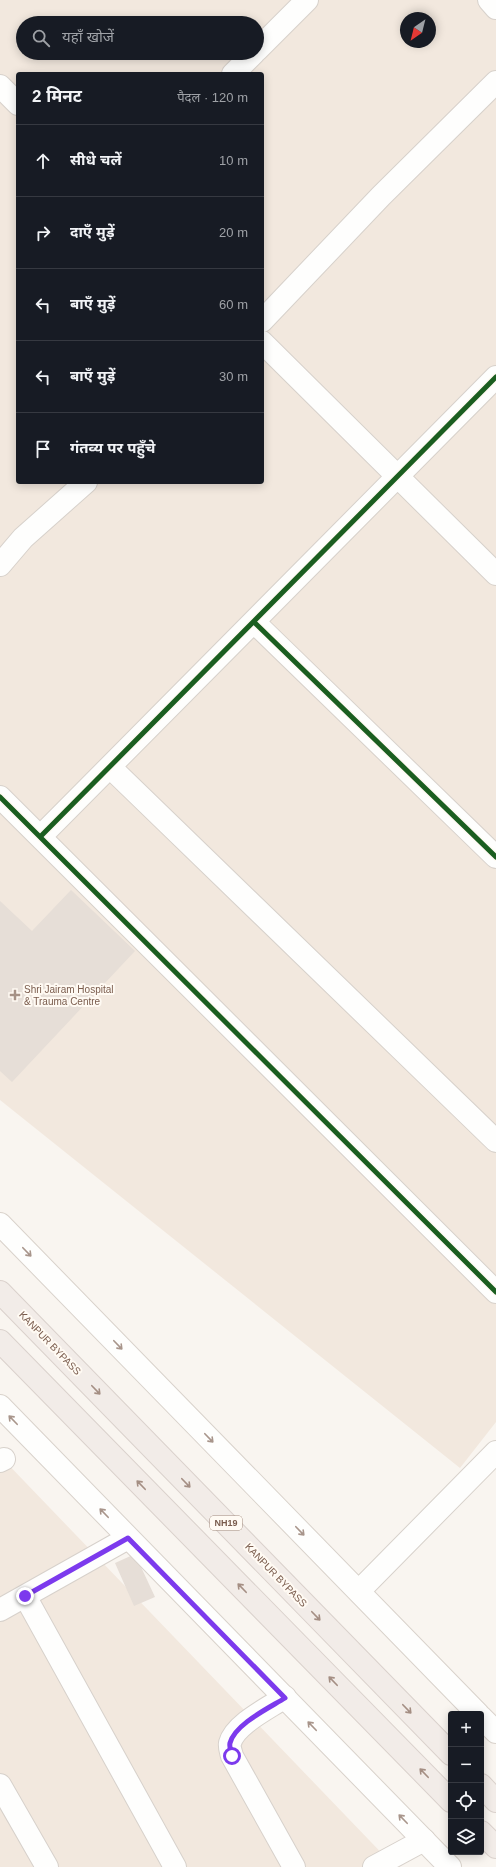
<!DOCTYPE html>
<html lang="hi">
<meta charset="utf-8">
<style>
:root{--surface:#171b24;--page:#20242c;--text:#f1f3f6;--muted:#9ea1a6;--line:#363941}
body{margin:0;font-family:Helvetica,"Noto Sans Devanagari",sans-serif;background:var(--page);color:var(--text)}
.controls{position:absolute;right:12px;bottom:12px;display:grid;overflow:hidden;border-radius:4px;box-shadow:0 2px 10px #0003}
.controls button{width:36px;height:36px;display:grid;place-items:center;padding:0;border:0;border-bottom:1px solid var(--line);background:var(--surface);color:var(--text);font:20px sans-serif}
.compass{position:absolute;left:400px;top:12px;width:36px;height:36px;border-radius:50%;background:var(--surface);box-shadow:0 2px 10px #0003;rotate:215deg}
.stop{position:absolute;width:12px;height:12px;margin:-9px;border:3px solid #7c3aed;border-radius:50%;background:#fff}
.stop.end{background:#7c3aed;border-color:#fff;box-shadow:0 1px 4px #0008}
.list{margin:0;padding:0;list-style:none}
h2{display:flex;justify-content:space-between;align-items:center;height:52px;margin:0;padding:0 16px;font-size:17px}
h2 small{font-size:13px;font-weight:400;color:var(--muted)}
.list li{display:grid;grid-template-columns:26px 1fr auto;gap:12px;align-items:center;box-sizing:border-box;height:72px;padding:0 16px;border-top:1px solid var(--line)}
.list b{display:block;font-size:15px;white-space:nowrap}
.list em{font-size:13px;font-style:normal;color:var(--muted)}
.icon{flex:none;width:22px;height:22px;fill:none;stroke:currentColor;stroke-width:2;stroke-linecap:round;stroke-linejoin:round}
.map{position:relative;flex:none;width:496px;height:1867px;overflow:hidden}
.search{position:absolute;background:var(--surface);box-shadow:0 2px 10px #0003;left:16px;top:16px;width:248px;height:44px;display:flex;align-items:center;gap:10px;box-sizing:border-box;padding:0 14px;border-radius:22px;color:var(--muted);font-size:15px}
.panel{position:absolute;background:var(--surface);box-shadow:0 2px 10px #0003;left:16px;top:72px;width:248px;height:412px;border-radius:4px}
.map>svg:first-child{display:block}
</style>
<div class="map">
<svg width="496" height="1867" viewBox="0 0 496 1867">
<rect width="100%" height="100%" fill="#f9f5f0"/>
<!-- residential -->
<path fill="#f2e8de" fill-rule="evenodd" d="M0 0H496V1422L460 1468 0 1100ZM406 18H430V42H406ZM23 23H257V53H23ZM18 74H262V482H18Z
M0 1456 395 1867H0Z"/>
<!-- building -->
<path fill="#e6ded7" d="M71 890 135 951 12 1082 0 1071V901L32 931Z
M135 1554 155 1597 134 1606 115 1563Z"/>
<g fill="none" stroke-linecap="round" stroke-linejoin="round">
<defs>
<path id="minor" d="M489 0 496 8
M257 50 307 0
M233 74 254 53
M0 86 18 104
M262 342 496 574
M254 622 496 857
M110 767 496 1141
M0 797 496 1292
M41 836 496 377
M0 1461 4 1459
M359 1591 496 1452
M25 1596 175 1867
M0 1610 128 1538
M285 1697C269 1708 235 1724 230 1743 229 1747 231 1752 232 1756L294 1867
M0 1785 47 1867
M374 1867 424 1840"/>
<path id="tertiary" d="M262 321 381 196 496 82
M0 565 23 538 86 482"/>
<path id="secondary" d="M0 1224 478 1714
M0 1406 450 1867
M481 1717 496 1732"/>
<path id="trunk" d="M0 1292 451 1754
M0 1341 451 1801
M481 1785 496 1801
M481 1832 496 1847"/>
</defs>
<!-- minor casing -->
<use href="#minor" stroke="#d7d1cb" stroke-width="24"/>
<!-- tertiary casing -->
<use href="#tertiary" stroke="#d7d1cb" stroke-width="24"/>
<!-- secondary casing -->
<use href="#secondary" stroke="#d9d2cb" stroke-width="24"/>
<!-- trunk casing -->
<use href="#trunk" stroke="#dad1cc" stroke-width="24"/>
<!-- minor -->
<use href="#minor" stroke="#fefefd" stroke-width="22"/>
<!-- tertiary -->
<use href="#tertiary" stroke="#fefefd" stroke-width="22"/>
<!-- secondary -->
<use href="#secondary" stroke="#fefefd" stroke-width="22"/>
<!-- trunk -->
<use href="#trunk" stroke="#f2ece8" stroke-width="22"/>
<defs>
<path id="cycleway" d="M254 622 496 857
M0 797 496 1292
M41 836 496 377"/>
</defs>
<!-- cycleway casing -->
<use href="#cycleway" stroke="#fffaf3" stroke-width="8"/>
<!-- cycleway -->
<use href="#cycleway" stroke="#1b5e20" stroke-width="5"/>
</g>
<!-- one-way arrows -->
<defs><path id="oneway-shaft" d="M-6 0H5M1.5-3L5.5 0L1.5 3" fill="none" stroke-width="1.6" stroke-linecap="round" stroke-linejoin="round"/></defs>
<g stroke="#a8958b">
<use href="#oneway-shaft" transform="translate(27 1252) rotate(46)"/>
<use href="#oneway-shaft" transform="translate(118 1345) rotate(46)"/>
<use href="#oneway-shaft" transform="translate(13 1420) rotate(-134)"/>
<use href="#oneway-shaft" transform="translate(209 1438) rotate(46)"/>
<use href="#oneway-shaft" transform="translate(104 1513) rotate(-134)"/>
<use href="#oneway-shaft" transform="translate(300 1531) rotate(46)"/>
<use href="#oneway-shaft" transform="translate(312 1726) rotate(-134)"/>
<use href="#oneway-shaft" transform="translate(403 1819) rotate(-134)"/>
</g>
<g stroke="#a48e83">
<use href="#oneway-shaft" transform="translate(96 1390) rotate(46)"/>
<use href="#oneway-shaft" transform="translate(186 1483) rotate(46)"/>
<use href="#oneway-shaft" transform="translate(141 1485) rotate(-134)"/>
<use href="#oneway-shaft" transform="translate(242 1588) rotate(-134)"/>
<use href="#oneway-shaft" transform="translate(316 1616) rotate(46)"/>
<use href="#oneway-shaft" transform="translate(333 1681) rotate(-134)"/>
<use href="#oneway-shaft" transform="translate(407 1709) rotate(46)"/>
<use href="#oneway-shaft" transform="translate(424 1773) rotate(-134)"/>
</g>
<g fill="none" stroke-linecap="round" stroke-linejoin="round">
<!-- route -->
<path stroke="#7c3aed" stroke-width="5" d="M25 1596 128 1538 285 1698C269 1708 235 1724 230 1743 229 1747 231 1752 232 1756"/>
</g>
<!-- markers -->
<path fill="#a69286" stroke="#fffaf3" stroke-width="1.5" d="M13 989h4v4h4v4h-4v4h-4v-4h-4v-4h4z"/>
<g text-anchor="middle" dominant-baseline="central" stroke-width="4" stroke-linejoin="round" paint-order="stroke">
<!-- shield labels -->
<rect fill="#fffaf3" stroke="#a28b7f" stroke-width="1" x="210" y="1516" width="32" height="14" rx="3"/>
<g font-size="9" font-weight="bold" fill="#7a5c4d">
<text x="226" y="1523">NH19</text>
</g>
<!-- poi labels -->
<g font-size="10" fill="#7a5c4d" stroke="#fffaf3" text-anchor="start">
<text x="24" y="989">Shri Jairam Hospital<tspan x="24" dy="12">&amp; Trauma Centre</tspan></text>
</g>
<!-- street labels -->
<g font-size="10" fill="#7a5c4d" stroke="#fffaf3">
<text transform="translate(50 1343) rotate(46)">KANPUR BYPASS</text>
<text transform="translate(276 1575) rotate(46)">KANPUR BYPASS</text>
</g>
</g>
</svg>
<div class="controls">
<button>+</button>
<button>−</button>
<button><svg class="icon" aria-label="locate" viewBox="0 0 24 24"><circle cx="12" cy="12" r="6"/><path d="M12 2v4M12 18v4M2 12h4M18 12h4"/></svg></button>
<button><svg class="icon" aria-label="layers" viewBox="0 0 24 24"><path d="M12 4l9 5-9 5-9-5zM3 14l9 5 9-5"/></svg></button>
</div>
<svg class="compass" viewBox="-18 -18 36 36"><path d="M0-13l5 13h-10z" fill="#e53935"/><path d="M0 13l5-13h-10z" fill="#9ea1a6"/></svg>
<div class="stop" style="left:232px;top:1756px"></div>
<div class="stop end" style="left:25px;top:1596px"></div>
<div class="search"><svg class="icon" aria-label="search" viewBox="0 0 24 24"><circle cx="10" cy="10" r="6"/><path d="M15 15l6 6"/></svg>यहाँ खोजें</div>
<section class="panel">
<h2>2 मिनट<small>पैदल · 120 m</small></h2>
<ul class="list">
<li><svg class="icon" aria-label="ahead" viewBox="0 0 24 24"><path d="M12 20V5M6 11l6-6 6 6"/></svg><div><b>सीधे चलें</b></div><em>10 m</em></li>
<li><svg class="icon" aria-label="right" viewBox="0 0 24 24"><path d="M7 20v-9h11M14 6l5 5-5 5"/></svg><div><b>दाएँ मुड़ें</b></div><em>20 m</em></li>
<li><svg class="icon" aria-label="left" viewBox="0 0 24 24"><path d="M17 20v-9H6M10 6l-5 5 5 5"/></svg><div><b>बाएँ मुड़ें</b></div><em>60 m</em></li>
<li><svg class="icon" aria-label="left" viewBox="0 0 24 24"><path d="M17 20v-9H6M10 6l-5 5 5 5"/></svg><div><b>बाएँ मुड़ें</b></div><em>30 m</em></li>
<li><svg class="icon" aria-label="arrive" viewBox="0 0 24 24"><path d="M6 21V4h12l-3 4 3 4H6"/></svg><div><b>गंतव्य पर पहुँचे</b></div></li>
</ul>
</section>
</div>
